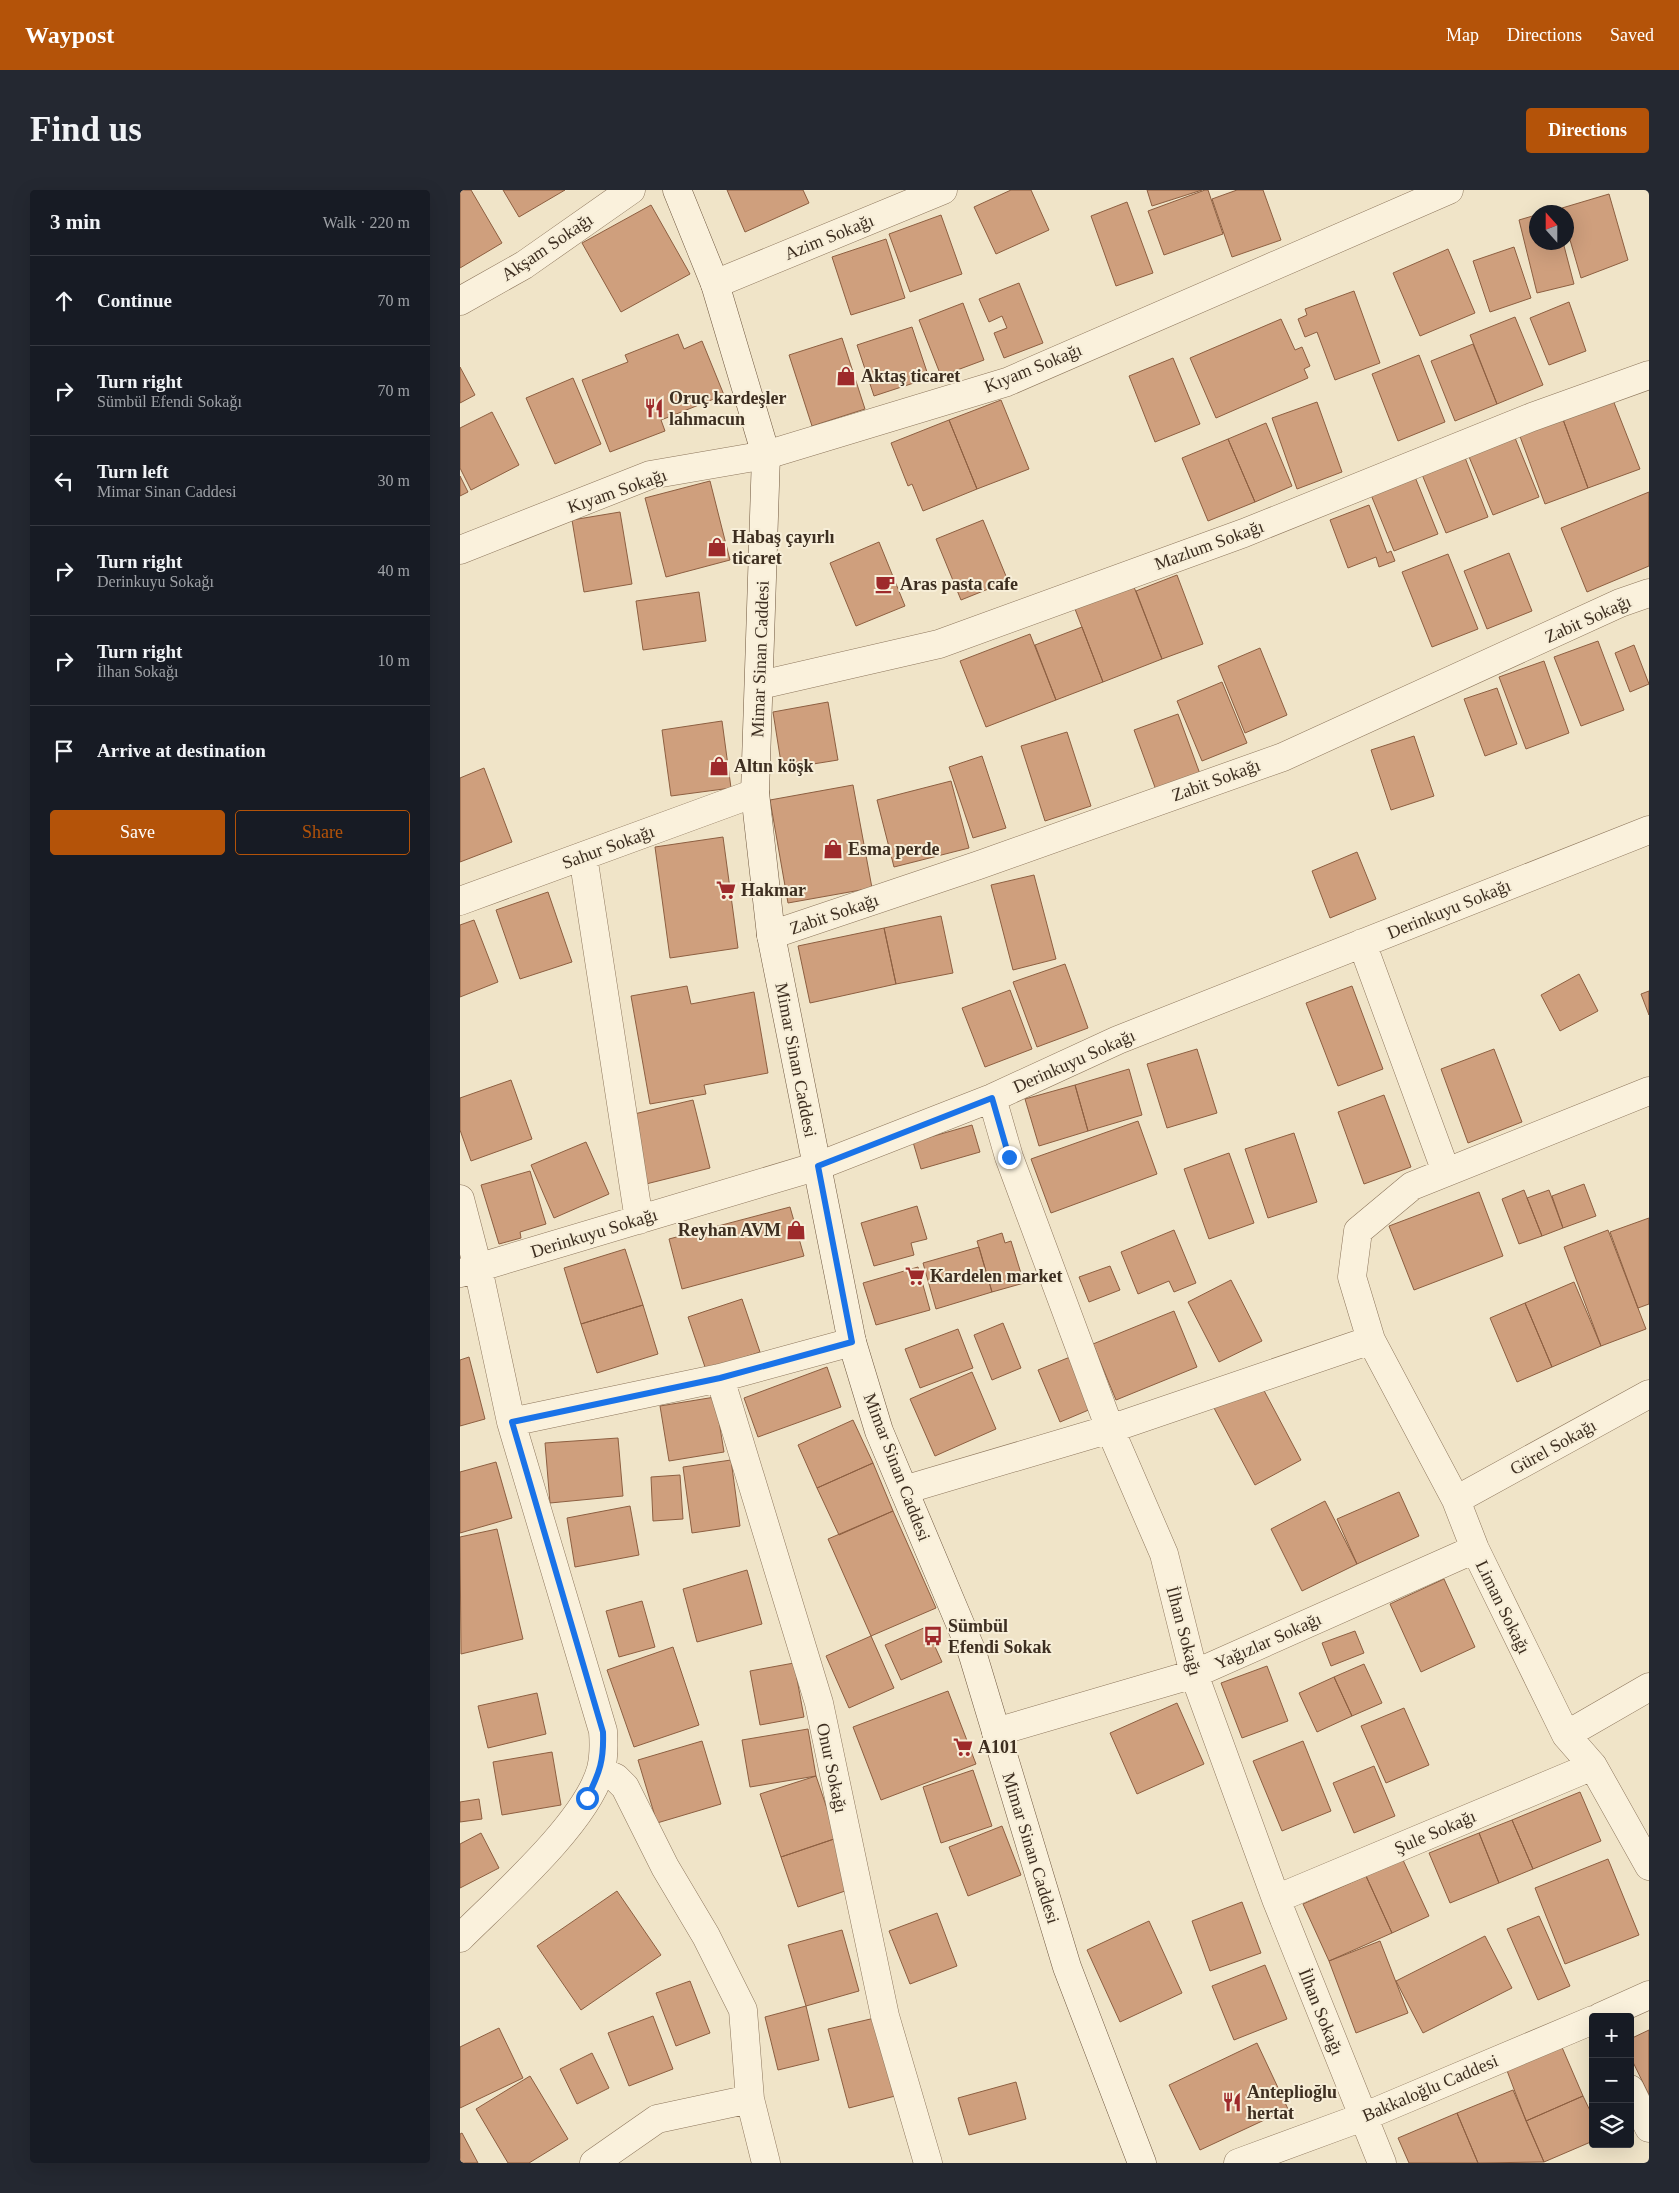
<!DOCTYPE html>
<meta charset="utf-8">
<style>
:root{--surface:#171b24;--page:#242831;--text:#f1f3f6;--muted:#9ea1a6;--line:#363941;--accent:#b45309}
body{margin:0;font-family:Georgia,serif;background:var(--page);color:var(--text)}
.controls{position:absolute;right:15px;bottom:15px;display:grid;overflow:hidden;border-radius:5px;box-shadow:0 5px 20px #0002}
.controls button{width:45px;height:45px;display:grid;place-items:center;padding:0;border:0;border-bottom:1px solid var(--line);background:var(--surface);color:var(--text);font:25px sans-serif}
.compass{position:absolute;left:1069px;top:15px;width:45px;height:45px;border-radius:50%;background:var(--surface);box-shadow:0 5px 20px #0002;rotate:339deg}
.stop{position:absolute;width:15px;height:15px;margin:-11px;border:4px solid #1a73e8;border-radius:50%;background:#fff}
.stop.end{background:#1a73e8;border-color:#fff;box-shadow:0 1px 5px #0008}
.list{margin:0;padding:0;list-style:none}
h2{display:flex;justify-content:space-between;align-items:center;height:65px;margin:0;padding:0 20px;font-size:21px}
h2 small{font-size:16px;font-weight:400;color:var(--muted)}
.list li{display:grid;grid-template-columns:32px 1fr auto;gap:15px;align-items:center;box-sizing:border-box;height:90px;padding:0 20px;border-top:1px solid var(--line)}
.list b{display:block;font-size:19px;white-space:nowrap}
.list p{margin:0;font-size:16px;white-space:nowrap;color:var(--muted)}
.list em{font-size:16px;font-style:normal;color:var(--muted)}
.actions{display:flex;gap:10px;padding:15px 20px}
.actions a{flex:1;padding:11px 0;border:1px solid var(--accent);border-radius:5px;text-align:center;font-size:18px;color:var(--accent)}
.actions .main{background:var(--accent);color:#fff}
.icon{flex:none;width:28px;height:28px;fill:none;stroke:currentColor;stroke-width:2;stroke-linecap:round;stroke-linejoin:round}
.map{position:relative;flex:none;width:1189px;height:1973px;overflow:hidden;border-radius:5px}
header{display:flex;align-items:center;gap:30px;box-sizing:border-box;height:70px;padding:0 25px;background:var(--accent);color:#fff}
header strong{font-size:24px}
nav{display:flex;gap:28px;margin-inline-start:auto;font-size:18px}
.intro{display:flex;align-items:center;justify-content:space-between;box-sizing:border-box;height:120px;padding:0 30px}
h1{margin:0;font-size:35px}
.button{padding:12px 22px;border-radius:5px;background:var(--accent);color:#fff;font-size:18px;font-weight:700}
main{display:flex;gap:30px;padding:0 30px}
aside{flex:1;background:var(--surface);border-radius:5px;box-shadow:0 5px 20px #0002}
.map>svg:first-child{display:block}
</style>
<header>
<strong>Waypost</strong>
<nav><a>Map</a><a>Directions</a><a>Saved</a></nav>
</header>
<div class="intro"><h1>Find us</h1><a class="button">Directions</a></div>
<main>
<aside>
<h2>3 min<small>Walk · 220 m</small></h2>
<ul class="list">
<li><svg class="icon" aria-label="ahead" viewBox="0 0 24 24"><path d="M12 20V5M6 11l6-6 6 6"/></svg><div><b>Continue</b></div><em>70 m</em></li>
<li><svg class="icon" aria-label="right" viewBox="0 0 24 24"><path d="M7 20v-9h11M14 6l5 5-5 5"/></svg><div><b>Turn right</b><p>Sümbül Efendi Sokağı</p></div><em>70 m</em></li>
<li><svg class="icon" aria-label="left" viewBox="0 0 24 24"><path d="M17 20v-9H6M10 6l-5 5 5 5"/></svg><div><b>Turn left</b><p>Mimar Sinan Caddesi</p></div><em>30 m</em></li>
<li><svg class="icon" aria-label="right" viewBox="0 0 24 24"><path d="M7 20v-9h11M14 6l5 5-5 5"/></svg><div><b>Turn right</b><p>Derinkuyu Sokağı</p></div><em>40 m</em></li>
<li><svg class="icon" aria-label="right" viewBox="0 0 24 24"><path d="M7 20v-9h11M14 6l5 5-5 5"/></svg><div><b>Turn right</b><p>İlhan Sokağı</p></div><em>10 m</em></li>
<li><svg class="icon" aria-label="arrive" viewBox="0 0 24 24"><path d="M6 21V4h12l-3 4 3 4H6"/></svg><div><b>Arrive at destination</b></div></li>
</ul>
<div class="actions"><a class="main">Save</a><a>Share</a></div>
</aside>
<div class="map">
<svg width="1189" height="1973" viewBox="0 0 1189 1973">
<rect width="100%" height="100%" fill="#f0e4c8"/>
<!-- building -->
<path fill="#cf9f7d" stroke="#8d5f41" d="M0 0H11L42 53 0 78Z
M43 0H105L59 27Z
M267 0H343L349 13 285 42Z
M551 0H571L589 40 536 64 514 17Z
M687 0H742L692 16Z
M745 0H748L763 44 704 65 688 21Z
M777 0H803L821 50 772 67 752 9Z
M1149 4 1168 70 1121 88 1106 36V22H1103L1102 18Z
M667 12 693 83 656 96 631 26Z
M191 15 230 84 161 122 122 53Z
M481 25 502 84 450 102 429 44Z
M1076 25V52H1103L1114 94 1077 103 1059 30Z
M426 49 445 108 391 125 372 67Z
M1054 57 1071 108 1030 122 1013 71Z
M988 59 1015 123 960 146 933 83Z
M559 93 583 153 544 168 534 143 547 138 542 126 529 132 519 109Z
M894 101 920 173 875 190 857 142 845 147 838 129 847 125 845 119Z
M1109 112 1126 161 1089 175 1070 128Z
M503 113 524 170 481 186 459 130Z
M1055 127 1083 195 1037 214 1010 145Z
M821 129 835 160 842 157 850 176 844 179 848 188 756 228 730 168Z
M452 137 469 188 414 206 397 155Z
M218 144 224 159 242 151 264 205 201 230 205 241 150 262 122 190 168 172 165 165Z
M382 148 405 219 352 236 329 165Z
M1013 154 1037 214 995 231 971 171Z
M959 165 985 232 938 251 912 184Z
M713 168 740 234 695 252 669 186Z
M0 177 15 205 0 213Z
M113 188 141 254 95 274 66 208Z
M1151 205 1180 279 1128 298 1101 224Z
M541 210 569 279 517 299 489 230Z
M857 212 882 282 837 299 812 228Z
M32 222 59 275 11 300 0 278V238Z
M1101 224 1128 298 1085 314 1058 241Z
M489 230 517 299 463 321 452 294 448 296 431 253Z
M806 233 832 296 795 312 768 249Z
M1051 238 1079 307 1033 325 1005 257Z
M768 249 795 312 748 331 722 268Z
M1004 265 1028 327 986 343 961 282Z
M953 282 978 344 934 361 909 300Z
M0 286 8 302 0 306Z
M250 291 270 370 206 387 185 308Z
M1189 302V376L1127 402 1101 338Z
M909 315 927 363 931 361 935 371 919 377 916 367 888 378 870 330Z
M160 322 172 394 124 402 112 330Z
M523 330 548 391 501 410 476 349Z
M419 352 445 416 396 436 370 373Z
M1049 363 1072 421 1027 439 1004 381Z
M988 364 1018 439 972 457 942 382Z
M717 385 743 454 702 469 676 401Z
M674 397 702 469 643 492 615 419Z
M239 402 246 451 183 460 176 411Z
M622 437 643 492 596 510 575 455Z
M570 444 596 510 526 537 500 471Z
M1138 451 1164 520 1121 536 1094 467Z
M1174 455 1189 494 1170 502 1155 463Z
M800 458 827 525 785 543 758 476Z
M1084 471 1109 543 1066 559 1039 487Z
M762 492 787 553 742 571 717 511Z
M1037 498 1057 554 1025 566 1004 509Z
M368 512 378 570 322 579 313 522Z
M718 524 740 584 696 600 674 540Z
M262 531 271 598 211 606 202 540Z
M607 542 631 616 585 631 561 556Z
M954 546 974 606 931 620 911 560Z
M522 566 546 638 513 648 489 577Z
M24 578 52 652 0 672V588Z
M491 591 509 658 434 677 417 610Z
M393 595 412 698 328 713 310 610Z
M263 647 278 758 210 768 195 657Z
M897 662 916 709 870 728 852 681Z
M574 685 596 769 553 780 531 695Z
M88 702 112 772 60 789 36 720Z
M481 726 493 783 436 794 424 738Z
M14 730 38 792 0 807V735Z
M424 738 436 794 350 813 338 756Z
M605 774 628 838 577 857 553 792Z
M1119 784 1138 821 1100 841 1081 805Z
M227 796 231 814 294 802 308 883 244 895 246 904 190 914 171 806Z
M892 796 923 879 878 896 846 813Z
M550 800 572 859 525 877 502 818Z
M1189 801V825L1181 804Z
M737 859 757 923 707 938 687 874Z
M1034 859 1062 932 1008 953 981 879Z
M669 879 682 925 628 941 615 895Z
M51 890 72 949 11 971 0 940V908Z
M615 895 628 941 579 956 565 909Z
M924 905 951 977 904 994 878 922Z
M233 910 250 978 186 994 170 925Z
M678 931 697 984 591 1023 571 969Z
M512 935 520 962 461 979 453 952Z
M834 943 857 1012 808 1028 785 959Z
M126 952 149 1004 94 1028 71 975Z
M769 963 794 1033 749 1049 724 979Z
M70 981 86 1034 60 1042 61 1048 39 1054 21 995Z
M1124 994 1136 1026 1103 1038 1092 1006Z
M1064 1000 1082 1046 1059 1054 1042 1009Z
M1089 1000 1103 1038 1082 1046 1067 1008Z
M1019 1002 1043 1066 954 1100 929 1036Z
M457 1016 467 1049 451 1053 454 1065 414 1076 401 1033Z
M330 1017 344 1066 222 1099 209 1049Z
M1189 1028V1114L1178 1118 1150 1042Z
M714 1040 736 1093 714 1102 709 1091 678 1104 661 1062Z
M1148 1040 1186 1139 1141 1156 1104 1057Z
M542 1043 545 1053 551 1051 564 1093 532 1102 517 1051Z
M519 1057 532 1102 476 1119 463 1073Z
M165 1059 183 1115 121 1134 104 1078Z
M650 1076 660 1100 629 1112 619 1087Z
M458 1077 470 1120 416 1135 403 1093Z
M771 1090 802 1151 759 1172 728 1112Z
M1114 1092 1141 1156 1092 1177 1065 1113Z
M282 1109 300 1162 246 1180 228 1127Z
M1065 1113 1092 1177 1057 1192 1030 1128Z
M183 1115 198 1164 137 1183 121 1134Z
M714 1121 737 1177 656 1210 633 1154Z
M543 1133 561 1178 532 1190 514 1145Z
M498 1139 513 1178 460 1198 445 1159Z
M9 1167 25 1229 0 1236V1170Z
M610 1167 631 1219 600 1232 578 1180Z
M367 1177 381 1217 298 1247 284 1208Z
M512 1182 536 1239 475 1266 450 1209Z
M800 1193 841 1270 795 1295 754 1218Z
M255 1207 264 1262 209 1271 200 1216Z
M393 1230 413 1273 357 1298 338 1255Z
M158 1248 163 1306 90 1313 85 1253Z
M271 1270 280 1336 232 1343 223 1277Z
M36 1272 52 1328 0 1343V1282Z
M413 1273 433 1321 379 1345 357 1298Z
M220 1285 223 1329 193 1331 191 1287Z
M939 1302 959 1346 897 1374 877 1329Z
M865 1311 897 1374 842 1401 811 1339Z
M170 1316 179 1365 115 1377 107 1328Z
M433 1321 476 1418 411 1446 368 1349Z
M37 1339 63 1449 1 1464 0 1347Z
M287 1380 302 1434 237 1452 223 1399Z
M984 1389 1015 1457 961 1482 930 1414Z
M182 1411 195 1457 159 1467 146 1421Z
M466 1437 482 1472 441 1490 425 1455Z
M895 1441 904 1463 871 1476 862 1453Z
M411 1446 434 1498 389 1518 366 1466Z
M213 1457 239 1535 174 1557 147 1480Z
M334 1473 344 1527 300 1535 290 1481Z
M904 1474 922 1513 892 1526 874 1487Z
M807 1476 828 1531 782 1548 761 1493Z
M874 1487 892 1526 857 1542 839 1503Z
M488 1501 516 1574 421 1610 393 1537Z
M77 1503 86 1544 28 1558 18 1516Z
M717 1513 744 1574 677 1604 650 1543Z
M944 1518 969 1575 926 1593 901 1536Z
M348 1539 356 1586 290 1597 282 1550Z
M242 1551 261 1614 197 1633 178 1570Z
M843 1551 871 1621 822 1641 793 1571Z
M92 1562 101 1615 42 1625 33 1572Z
M914 1576 935 1626 894 1643 873 1593Z
M513 1580 532 1636 481 1653 463 1597Z
M356 1586 377 1648 321 1667 300 1604Z
M1120 1602 1141 1651 1073 1679 1052 1630Z
M19 1609 22 1629 0 1632V1612Z
M1052 1630 1073 1679 1039 1693 1019 1643Z
M542 1636 561 1685 508 1706 489 1657Z
M21 1643 39 1678 0 1698V1654Z
M1019 1643 1039 1693 990 1713 969 1663Z
M377 1648 394 1698 338 1717 321 1667Z
M1148 1669 1179 1745 1105 1774 1075 1698Z
M943 1670 969 1726 932 1743 906 1686Z
M906 1686 932 1743 869 1771 843 1714Z
M157 1701 201 1765 121 1820 77 1756Z
M782 1712 801 1763 750 1781 732 1731Z
M477 1723 497 1776 450 1794 429 1741Z
M1079 1726 1110 1796 1078 1810 1047 1739Z
M689 1731 722 1803 660 1832 627 1760Z
M382 1740 399 1801 346 1816 328 1755Z
M1025 1746 1052 1798 963 1843 936 1791Z
M920 1751 948 1823 896 1843 869 1771Z
M805 1775 827 1829 774 1850 752 1796Z
M230 1791 250 1843 216 1856 196 1803Z
M346 1816 359 1870 318 1880 305 1827Z
M193 1826 213 1879 169 1896 148 1843Z
M419 1827 439 1905 389 1918 368 1839Z
M39 1838 63 1888 0 1918V1857Z
M1189 1840V1905L1170 1866V1849Z
M797 1853 828 1919 740 1960 709 1895Z
M1101 1855 1123 1906 1066 1931 1046 1878Z
M132 1863 149 1898 117 1914 100 1879Z
M70 1886 108 1949 69 1973H48L16 1919Z
M556 1892 566 1929 509 1945 498 1908Z
M1053 1900 1084 1972 1018 1973 997 1923Z
M1123 1906 1133 1927V1951L1084 1972 1066 1931Z
M997 1923 1018 1973H949L938 1948Z
M2 1943 18 1973H0V1944Z"/>
<g fill="none" stroke-linecap="round" stroke-linejoin="round">
<defs>
<path id="street" d="M255 94 483 0
M0 111 64 75 171 0
M0 360 190 285 306 265 547 192 989 0
M300 495 479 454 784 343 1072 227 1189 185
M123 666 179 1030
M0 711 295 603
M311 745 519 675 823 567 1160 413 1189 403
M902 753 986 982
M532 908 549 967 650 1239 704 1364 734 1484 816 1709 922 1973
M0 1009 18 1078 51 1232 143 1541C144 1555 144 1567 141 1579 127 1632 40 1708 0 1748
M0 1083 358 976 532 908 658 850 1189 640
M911 1150 996 1310 1015 1359 1106 1545 1133 1576 1189 1676
M260 1188 359 1513 425 1826 468 1973
M51 1232 260 1188 392 1152
M444 1300 650 1239 911 1150 892 1087 898 1041 952 996 1189 901
M996 1310 1189 1204
M536 1542 734 1484 1015 1359
M1106 1545 1189 1497
M141 1581 156 1588 165 1597 205 1677 246 1746 283 1820 290 1909 306 1973
M816 1709 1133 1576
M1140 1827 1189 1805
M1170 1899 1189 1938
M134 1973 197 1929 290 1909
M778 1973 903 1927 1133 1830"/>
<path id="secondary" d="M217 0 255 94 306 265 295 603 311 745 392 1152 419 1241 512 1462 607 1777 682 1973"/>
</defs>
<!-- street casing -->
<use href="#street" stroke="#8d765c" stroke-width="29"/>
<!-- secondary casing -->
<use href="#secondary" stroke="#6f573f" stroke-width="29"/>
<!-- street -->
<use href="#street" stroke="#faf1dc" stroke-width="28"/>
<!-- secondary -->
<use href="#secondary" stroke="#faf1dc" stroke-width="28"/>
</g>
<g fill="none" stroke-linecap="round" stroke-linejoin="round">
<!-- route -->
<path stroke="#1a73e8" stroke-width="6" d="M127 1608C140 1582 144 1570 143 1542L52 1232 260 1188 392 1152 358 976 532 908 549 967"/>
</g>
<!-- icons -->
<defs>
<symbol id="shop-bare" viewBox="-9 -9 18 18"><path d="M-5-2.5h2.3a2.7 3.5 0 0 1 5.4 0H5L5.5 6h-11ZM-1.5-2.5h3a1.5 2.3 0 0 0-3 0Z" fill="#9e2a2b" stroke="#f7eed8" stroke-width="2.5" paint-order="stroke"/></symbol>
<symbol id="restaurant-bare" viewBox="-9 -9 18 18"><path d="M-5-6h1v4h1v-4h1v4h1v-4h1v5L-1.5 .5V6h-2V.5L-5-1ZM5-6V6H3V1.5H1.5Q1.5-4 5-6Z" fill="#9e2a2b" stroke="#f7eed8" stroke-width="2.5" paint-order="stroke"/></symbol>
<symbol id="cafe-bare" viewBox="-9 -9 18 18"><path d="M-5.5-4.5H6V0H3Q3 3.5 0 3.5H-2.5Q-5.5 3.5-5.5 0ZM3-3.2v2h1.7v-2ZM-6 4.5H4V6H-6Z" fill="#9e2a2b" stroke="#f7eed8" stroke-width="2.5" paint-order="stroke"/></symbol>
<symbol id="supermarket-bare" viewBox="-9 -9 18 18"><path d="M-6-5.5h2.5l.6 2H6L4.5 2H-2.5L-4.4-4H-6ZM-1.5 3.2a1.3 1.3 0 1 0 .1 0ZM3 3.2a1.3 1.3 0 1 0 .1 0Z" fill="#9e2a2b" stroke="#f7eed8" stroke-width="2.5" paint-order="stroke"/></symbol>
<symbol id="bus-bare" viewBox="-9 -9 18 18"><path d="M-5-6H5V4H4V6H2V4H-2V6H-4V4H-5ZM-3.5-4V0h7V-4ZM-3.5 1.2v1.5H-2V1.2ZM2 1.2v1.5H3.5V1.2Z" fill="#9e2a2b" stroke="#f7eed8" stroke-width="2.5" paint-order="stroke"/></symbol>
</defs>
<g fill-rule="evenodd">
<use href="#shop-bare" x="372" y="172" width="28" height="28"/>
<use href="#restaurant-bare" x="180" y="204" width="28" height="28"/>
<use href="#shop-bare" x="243" y="343" width="28" height="28"/>
<use href="#cafe-bare" x="411" y="380" width="28" height="28"/>
<use href="#shop-bare" x="245" y="562" width="28" height="28"/>
<use href="#shop-bare" x="359" y="645" width="28" height="28"/>
<use href="#supermarket-bare" x="252" y="686" width="28" height="28"/>
<use href="#shop-bare" x="322" y="1026" width="28" height="28"/>
<use href="#supermarket-bare" x="441" y="1072" width="28" height="28"/>
<use href="#bus-bare" x="459" y="1432" width="28" height="28"/>
<use href="#supermarket-bare" x="489" y="1543" width="28" height="28"/>
<use href="#restaurant-bare" x="758" y="1898" width="28" height="28"/>
</g>
<g text-anchor="middle" dominant-baseline="central" stroke-width="4" stroke-linejoin="round" paint-order="stroke">
<!-- street labels -->
<g font-size="18" fill="#3d2e20" stroke="#f7eed8">
<text transform="translate(369 47) rotate(-22)">Azim Sokağı</text>
<text transform="translate(87 57) rotate(-34)">Akşam Sokağı</text>
<text transform="translate(573 178) rotate(-22)">Kıyam Sokağı</text>
<text transform="translate(157 301) rotate(-19)">Kıyam Sokağı</text>
<text transform="translate(749 355) rotate(-20)">Mazlum Sokağı</text>
<text transform="translate(1128 429) rotate(-24)">Zabit Sokağı</text>
<text transform="translate(300 469) rotate(-88)">Mimar Sinan Caddesi</text>
<text transform="translate(756 590) rotate(-20)">Zabit Sokağı</text>
<text transform="translate(148 657) rotate(-20)">Sahur Sokağı</text>
<text transform="translate(989 719) rotate(-22)">Derinkuyu Sokağı</text>
<text transform="translate(374 724) rotate(-19)">Zabit Sokağı</text>
<text transform="translate(336 870) rotate(79)">Mimar Sinan Caddesi</text>
<text transform="translate(614 871) rotate(-24)">Derinkuyu Sokağı</text>
<text transform="translate(134 1043) rotate(-17)">Derinkuyu Sokağı</text>
<text transform="translate(1093 1257) rotate(-29)">Gürel Sokağı</text>
<text transform="translate(437 1277) rotate(69)">Mimar Sinan Caddesi</text>
<text transform="translate(1043 1417) rotate(64)">Liman Sokağı</text>
<text transform="translate(724 1441) rotate(75)">İlhan Sokağı</text>
<text transform="translate(808 1451) rotate(-24)">Yağızlar Sokağı</text>
<text transform="translate(372 1578) rotate(78)">Onur Sokağı</text>
<text transform="translate(975 1642) rotate(-23)">Şule Sokağı</text>
<text transform="translate(571 1658) rotate(73)">Mimar Sinan Caddesi</text>
<text transform="translate(861 1822) rotate(68)">İlhan Sokağı</text>
<text transform="translate(970 1898) rotate(-23)">Bakkaloğlu Caddesi</text>
</g>
<!-- poi labels -->
<g font-size="18" font-weight="bold" fill="#3d2e20" stroke="#f7eed8" text-anchor="start">
<text x="401" y="186">Aktaş ticaret</text>
<text x="209" y="208">Oruç kardeşler<tspan x="209" dy="21">lahmacun</tspan></text>
<text x="272" y="347">Habaş çayırlı<tspan x="272" dy="21">ticaret</tspan></text>
<text x="440" y="394">Aras pasta cafe</text>
<text x="274" y="576">Altın köşk</text>
<text x="388" y="659">Esma perde</text>
<text x="281" y="700">Hakmar</text>
<text x="321" y="1040" text-anchor="end">Reyhan AVM</text>
<text x="470" y="1086">Kardelen market</text>
<text x="488" y="1436">Sümbül<tspan x="488" dy="21">Efendi Sokak</tspan></text>
<text x="518" y="1557">A101</text>
<text x="787" y="1902">Anteplioğlu<tspan x="787" dy="21">hertat</tspan></text>
</g>
</g>
</svg>
<div class="controls">
<button>+</button>
<button>−</button>
<button><svg class="icon" aria-label="layers" viewBox="0 0 24 24"><path d="M12 4l9 5-9 5-9-5zM3 14l9 5 9-5"/></svg></button>
</div>
<svg class="compass" viewBox="-18 -18 36 36"><path d="M0-13l5 13h-10z" fill="#e53935"/><path d="M0 13l5-13h-10z" fill="#9ea1a6"/></svg>
<div class="stop" style="left:127px;top:1608px"></div>
<div class="stop end" style="left:549px;top:967px"></div>
</div>
</main>
